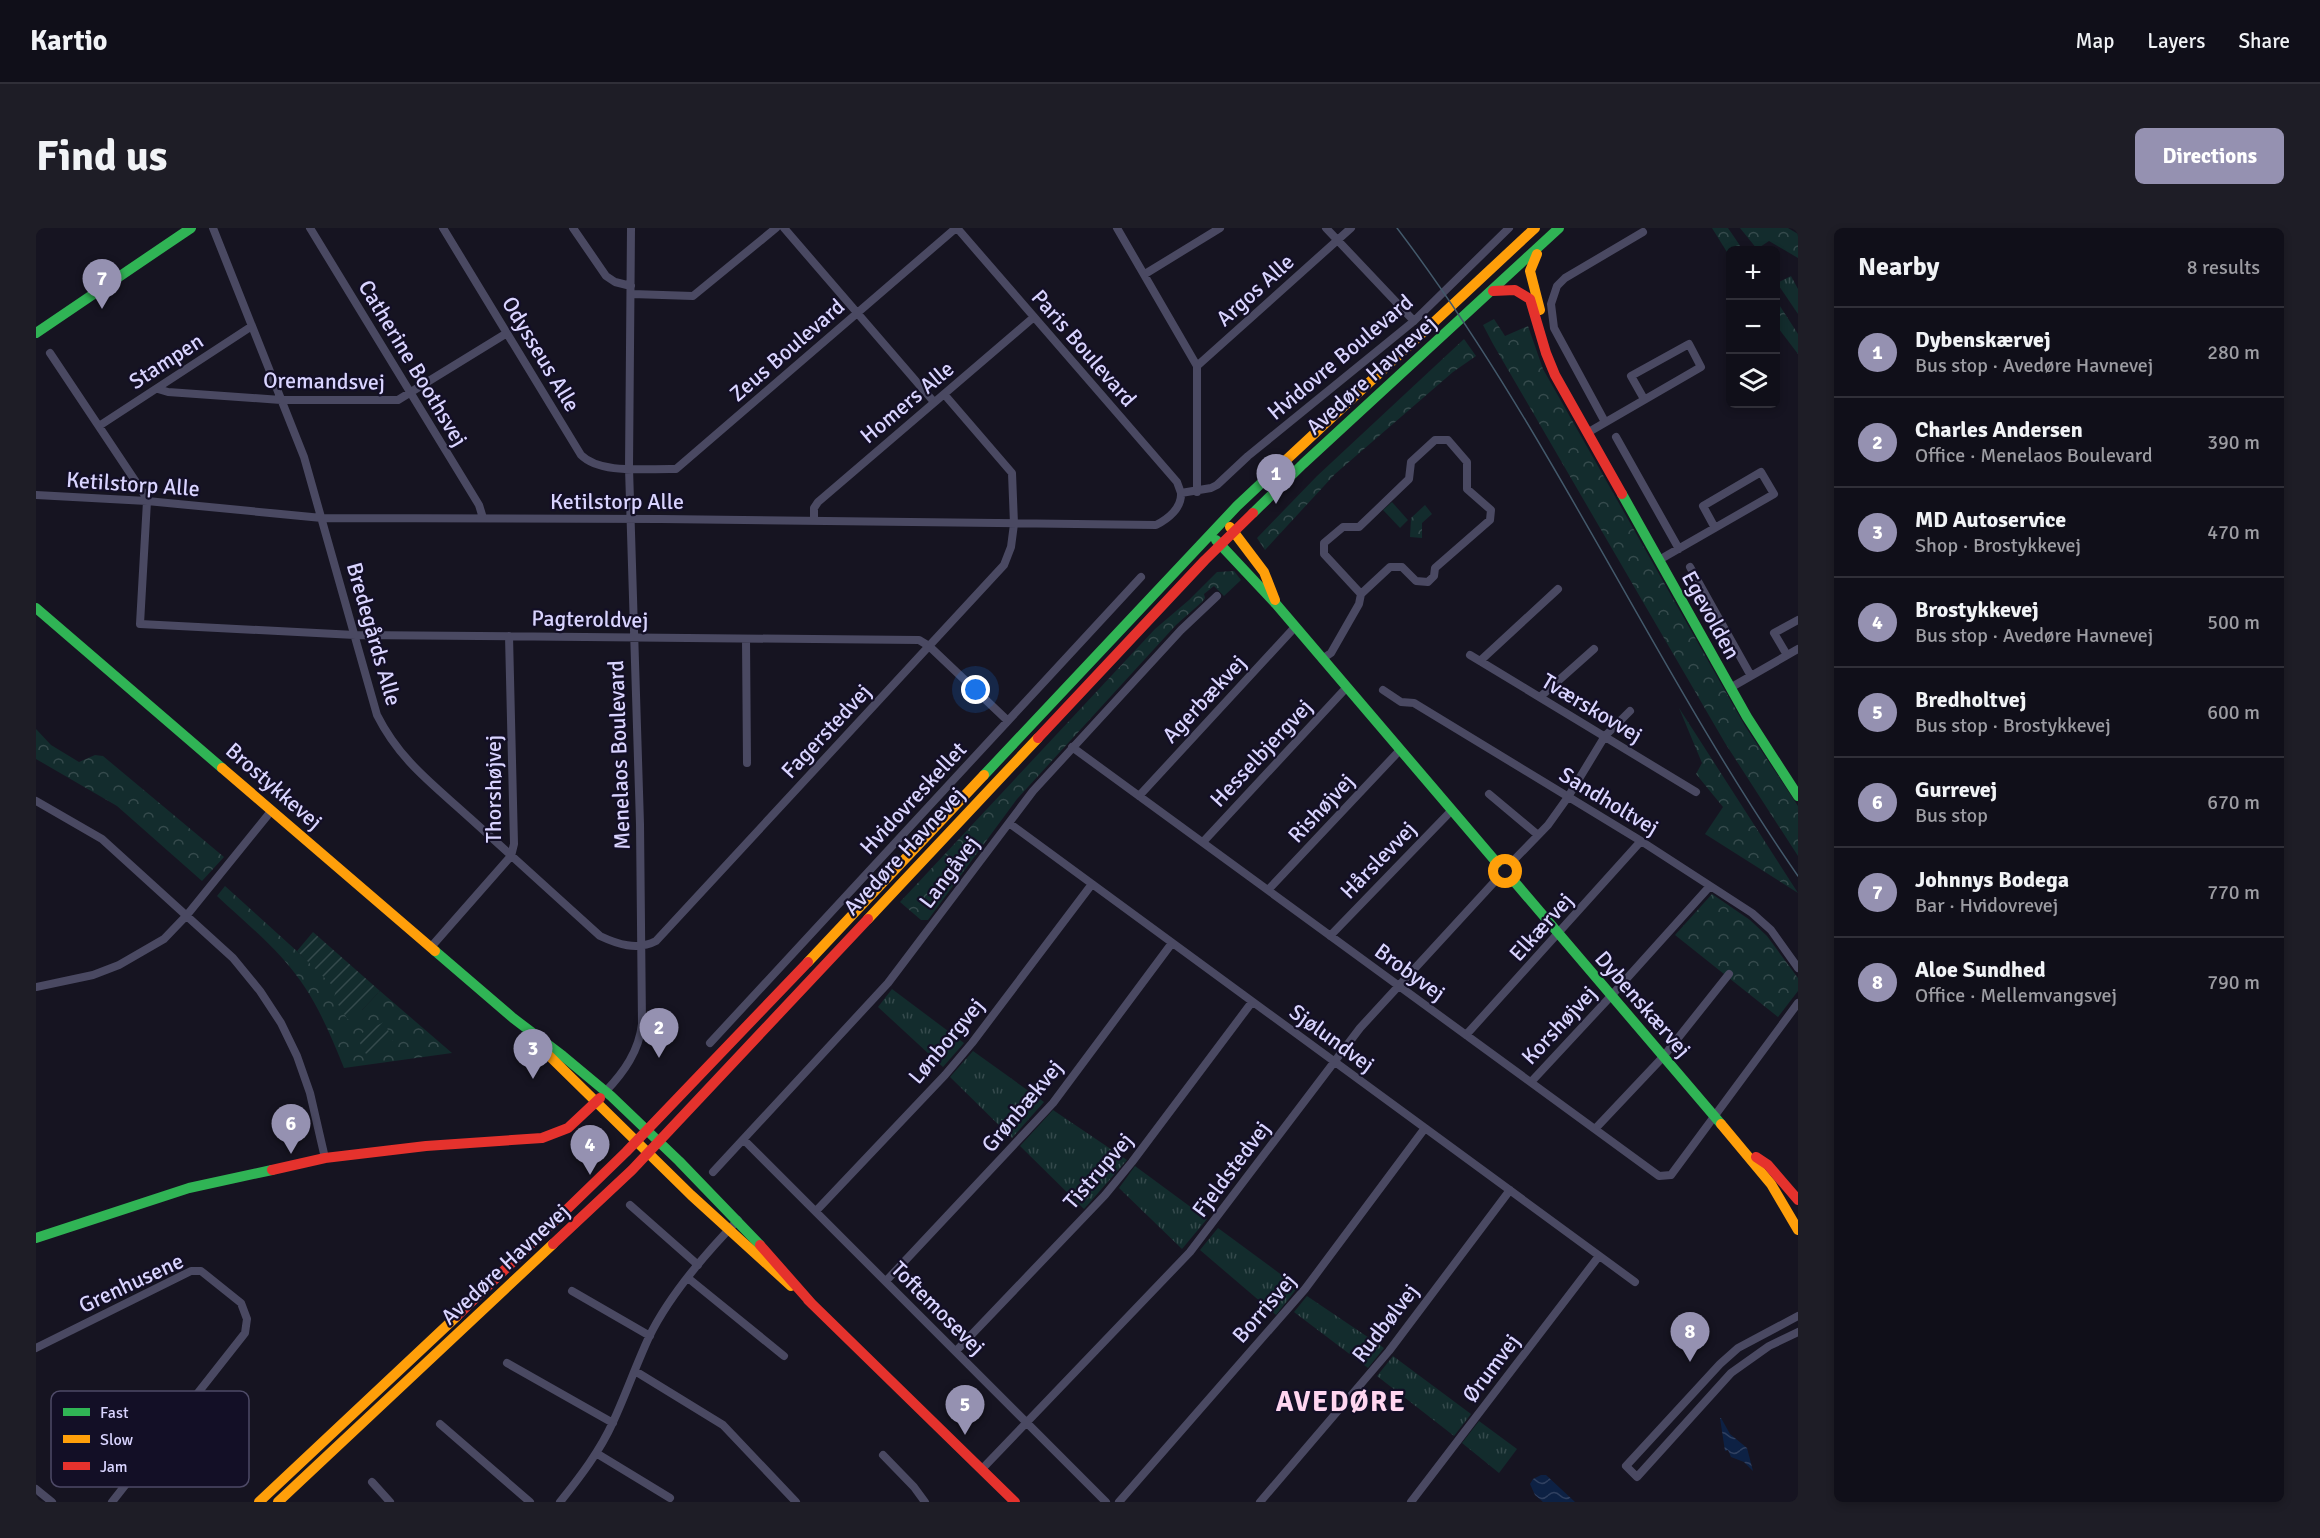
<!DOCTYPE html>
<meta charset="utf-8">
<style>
:root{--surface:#100f19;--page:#1e1d26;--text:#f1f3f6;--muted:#9c9ca2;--line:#302f38;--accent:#9591b1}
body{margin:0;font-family:Signika,sans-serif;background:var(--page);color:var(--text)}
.controls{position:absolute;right:18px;top:18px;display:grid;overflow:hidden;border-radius:9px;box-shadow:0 3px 9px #0003}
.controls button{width:54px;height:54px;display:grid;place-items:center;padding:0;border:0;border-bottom:2px solid var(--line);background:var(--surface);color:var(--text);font:30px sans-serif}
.you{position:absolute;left:940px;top:462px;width:21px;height:21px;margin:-15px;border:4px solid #fff;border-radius:50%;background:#1a73e8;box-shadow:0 0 0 9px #1a73e833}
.badge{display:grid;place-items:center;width:39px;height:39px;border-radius:50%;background:var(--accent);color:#fff;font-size:20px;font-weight:700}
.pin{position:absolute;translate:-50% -50px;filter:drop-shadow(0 2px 3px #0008)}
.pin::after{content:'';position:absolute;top:32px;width:21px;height:18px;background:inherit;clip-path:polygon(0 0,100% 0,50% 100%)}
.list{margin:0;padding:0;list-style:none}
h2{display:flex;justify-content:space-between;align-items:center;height:78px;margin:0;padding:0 24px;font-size:26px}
h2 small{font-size:20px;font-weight:400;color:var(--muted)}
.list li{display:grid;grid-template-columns:39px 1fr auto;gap:18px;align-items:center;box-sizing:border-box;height:90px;padding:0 24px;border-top:2px solid var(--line)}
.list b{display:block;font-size:22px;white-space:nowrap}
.list p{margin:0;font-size:20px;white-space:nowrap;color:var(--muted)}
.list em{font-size:20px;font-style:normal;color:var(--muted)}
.icon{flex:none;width:33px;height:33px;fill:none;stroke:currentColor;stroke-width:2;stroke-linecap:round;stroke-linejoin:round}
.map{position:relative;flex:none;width:1762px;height:1274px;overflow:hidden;border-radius:9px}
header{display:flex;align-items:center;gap:36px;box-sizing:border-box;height:84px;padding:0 30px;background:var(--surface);border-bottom:2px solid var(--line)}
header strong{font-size:28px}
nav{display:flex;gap:33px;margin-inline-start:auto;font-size:21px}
.intro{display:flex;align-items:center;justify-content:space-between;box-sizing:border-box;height:144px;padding:0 36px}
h1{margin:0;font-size:42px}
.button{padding:15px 27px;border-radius:9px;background:var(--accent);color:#fff;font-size:21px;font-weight:700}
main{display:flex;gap:36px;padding:0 36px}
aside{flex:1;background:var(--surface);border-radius:9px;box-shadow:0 3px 9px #0003}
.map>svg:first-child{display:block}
</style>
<header>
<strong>Kartio</strong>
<nav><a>Map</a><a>Layers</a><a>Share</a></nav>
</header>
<div class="intro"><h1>Find us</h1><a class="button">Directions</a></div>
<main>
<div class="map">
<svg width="1762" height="1274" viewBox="0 0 1762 1274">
<defs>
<pattern id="grass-tufts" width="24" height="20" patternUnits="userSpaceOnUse" patternTransform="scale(1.5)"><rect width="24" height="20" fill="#132c2d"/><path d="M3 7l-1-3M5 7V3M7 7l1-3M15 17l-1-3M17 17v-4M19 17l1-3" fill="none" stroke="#354a4c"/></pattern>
<pattern id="forest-crowns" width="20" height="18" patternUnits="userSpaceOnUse" patternTransform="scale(1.5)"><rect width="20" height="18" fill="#132c2d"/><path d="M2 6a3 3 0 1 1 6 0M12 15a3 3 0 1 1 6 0" fill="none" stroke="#354a4c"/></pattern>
<pattern id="garden-furrows" width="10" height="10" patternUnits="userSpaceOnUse" patternTransform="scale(1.5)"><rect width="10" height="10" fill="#132c2d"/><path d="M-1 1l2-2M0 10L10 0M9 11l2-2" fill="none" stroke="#354a4c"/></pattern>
<pattern id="water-waves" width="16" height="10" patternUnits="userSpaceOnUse" patternTransform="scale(1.5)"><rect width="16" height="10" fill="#0d2144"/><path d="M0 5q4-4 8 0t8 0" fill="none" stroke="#304060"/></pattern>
</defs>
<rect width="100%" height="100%" fill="#161421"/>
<!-- grass -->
<path fill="url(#grass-tufts)" d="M1755 48 1762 61V86L1741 55Z
M856 761 928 815 907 839 842 779Z
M937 823 1008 874 976 910 914 849Z
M1017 882 1091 932 1048 981 984 918Z
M1099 938 1171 991 1146 1021 1083 960Z
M1182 1000 1262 1059 1240 1087 1164 1022Z
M1271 1068 1348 1120 1332 1140 1258 1084Z
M1357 1128 1435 1186 1418 1208 1341 1148Z
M1443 1193 1481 1221 1463 1245 1426 1215Z"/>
<!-- forest -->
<path fill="url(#forest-crowns)" d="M1676 0H1692L1707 22H1694V29Z
M1704 0H1752L1762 6V30L1733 13 1721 21Z
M1740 72 1762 106V126L1740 97Z
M1458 91 1469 108 1492 98 1507 141 1709 498 1762 578V628L1689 515 1457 116 1447 97Z
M1428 111 1440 128 1417 144 1299 246 1229 322 1221 310 1281 248Z
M1389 277 1396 286 1386 295V310L1374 309 1375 290Z
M1198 343 1205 352 1188 368 1178 358 1168 366 1169 370 1166 374 1140 397 981 571 892 692H885L864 674 1119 401 1153 372 1181 344Z
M1643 480 1762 665 1669 606 1687 579 1660 546 1666 535Z
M0 501 15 517 43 534 59 527 67 528 188 629 166 653 81 578 0 531Z
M189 658 326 782 344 763 416 825 308 840C297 813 286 786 270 761 247 725 212 697 181 668Z
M1676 666 1714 692 1731 708 1762 750V763L1742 789 1639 707Z"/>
<!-- garden -->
<path fill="url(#garden-furrows)" d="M277 704 344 763 326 782 312 792 298 770 300 761 261 723Z
M348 794 357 812 330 826 320 808Z"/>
<!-- pitch -->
<path fill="#132c2d" d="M1356 274 1372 292 1364 300 1347 282Z"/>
<!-- water -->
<path fill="url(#water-waves)" d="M1684 1190H1685L1694 1206 1711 1220 1717 1243 1708 1234 1695 1229 1692 1222 1689 1223Z
M1505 1247H1510L1539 1274H1507L1499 1267 1494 1256 1497 1251Z"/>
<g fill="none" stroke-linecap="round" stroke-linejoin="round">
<!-- street -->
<path stroke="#4a4962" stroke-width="8" d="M177 0 268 229 341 487C364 533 398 557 435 591 478 630 521 669 564 708 581 716 601 723 620 713L968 337 975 319 978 296 976 245 908 166
M274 0 443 277 447 290
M407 0 545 227C565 247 612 240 640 241L920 0
M537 0 570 48 579 54 595 58
M748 0 898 174
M921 0 1141 254 1145 265
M1081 0 1161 138V264
M1290 0 1378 93
M1109 46 1184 0
M596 66 657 68 740 0
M14 125 108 266 111 273 104 396 319 407 883 412 893 418 972 493
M1161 138 1315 0
M122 161 132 164 245 172H362L471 105
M1569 194 1518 100 1515 76 1521 58 1529 50 1607 4
M63 198 216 98
M1551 205 1665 139 1653 116 1595 148 1608 171
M1580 209 1643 321
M1145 265 1175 260 1181 257 1212 228 1378 93 1473 0
M0 267 111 273 286 290 625 291 1120 297C1132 291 1146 280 1145 265
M778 293V280L782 274 998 89
M1623 332 1738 266 1725 244 1667 278 1679 300
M1654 339 1715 448
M710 411 711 535
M1434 427 1660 564
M1751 427 1738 405 1762 392
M1286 431 1295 425 1323 376 1325 366 1354 339H1366L1380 353 1392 354 1398 348 1399 340 1454 292 1455 282 1431 261V234L1412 212H1399L1375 234 1373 251 1323 299H1307L1288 315V326L1325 366
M1444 433 1522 361
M1694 460 1762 421
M1347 462 1365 474 1378 475 1605 613 1716 685 1735 702 1762 740
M1504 469 1558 421
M1036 519 1623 948 1635 947 1762 775
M1453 566 1502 607
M1103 568 1259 399
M0 573 66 611 197 730 224 763 245 795 261 828 274 865 289 930
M973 595 1599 1054
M1167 614 1311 459
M1476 634 1512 597 1532 569 1569 508 1594 483
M1232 662 1364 522
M1294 708 1416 582
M395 719 475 628 478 616 473 408
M0 759 57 747 83 737 128 711 151 687 236 582
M1430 807 1605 613
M674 815 1105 349
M1495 854 1575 768 1674 658
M570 863C588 844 603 823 606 796L604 596 593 240 595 0
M1559 901 1627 829 1693 746
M708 912 1070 1274
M677 944 852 755 997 563 1145 402 1181 368
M594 977 662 1037
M780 983 909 847 936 815 1056 656
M652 1050 748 1128
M850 1053 1017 875 1136 715
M536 1063 614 1108
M1762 1088 1702 1120 1684 1136 1590 1238 1601 1249 1695 1145 1733 1118 1762 1104
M0 1120 155 1043H165L205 1075 211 1091 209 1105 76 1274
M920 1123 1069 967 1096 934 1216 774
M471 1135 577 1195
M599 1143 687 1197 760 1274
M404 1196 494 1274
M560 1225 634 1270
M847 1227 878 1259 889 1274
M946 1241 1154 1024 1324 800 1461 651
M336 1254 354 1274
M0 1261 16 1274
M524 1274C544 1249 564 1223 577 1194 590 1166 600 1137 613 1109 634 1066 669 1026 702 992
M1083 1274 1269 1061 1389 900
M1224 1274 1353 1123 1474 962
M1375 1274 1563 1028"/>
<!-- fast -->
<path stroke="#30b455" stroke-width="10" d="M0 105 155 0
M1586 266 1711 489 1762 568
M1217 285 1267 236 1523 0
M1180 312 1240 376 1461 635
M0 380 186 540
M948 547 1201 278 1249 233
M1477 652 1685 896
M399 723 477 790 527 828 575 868 643 933 724 1017
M0 1010 153 960 236 942"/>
<!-- slow -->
<path stroke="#ff9f0a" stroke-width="10" d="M1501 26 1494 43 1504 82
M1249 233 1499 0
M1194 299 1228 344 1239 372
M186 540 399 723
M1457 643a12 12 0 1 1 24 0a12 12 0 1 1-24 0Z
M832 691 1002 510
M772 734 948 547
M495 810 655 967 755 1058
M1685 896 1735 956 1762 1002
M223 1274 421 1088
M242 1274 517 1016"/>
<!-- jam -->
<path stroke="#e5322d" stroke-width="10" d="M1457 63 1479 62 1494 71 1510 125 1519 147 1586 266
M1002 510 1169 332 1217 285
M1720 929 1732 937 1762 972
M236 942 289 930 390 918 506 910 532 900 564 870
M517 1016 596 942 832 691
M724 1017 776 1076
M772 1072 979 1274
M421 1088 590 924 772 734"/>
<!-- tram -->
<path stroke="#43596b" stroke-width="1.5" d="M1361 0C1515 203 1617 439 1762 648"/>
</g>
<g text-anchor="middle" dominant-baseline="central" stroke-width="4.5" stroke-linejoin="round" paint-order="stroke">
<!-- street labels -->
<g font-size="22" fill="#d9d4ff" stroke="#130f26">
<text transform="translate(1219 62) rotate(-42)">Argos Alle</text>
<text transform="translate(1048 120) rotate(49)">Paris Boulevard</text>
<text transform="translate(751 122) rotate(-41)">Zeus Boulevard</text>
<text transform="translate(505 126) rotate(59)">Odysseus Alle</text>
<text transform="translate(1304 129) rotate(-40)">Hvidovre Boulevard</text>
<text transform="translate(130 133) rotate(-33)">Stampen</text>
<text transform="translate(377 135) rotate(59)">Catherine Boothsvej</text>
<text transform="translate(1335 147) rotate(-42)">Avedøre Havnevej</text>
<text transform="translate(288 153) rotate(1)">Oremandsvej</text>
<text transform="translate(871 174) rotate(-40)">Homers Alle</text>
<text transform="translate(97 256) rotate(4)">Ketilstorp Alle</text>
<text x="581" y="273">Ketilstorp Alle</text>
<text transform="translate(1675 387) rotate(61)">Egevolden</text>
<text transform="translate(554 391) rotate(1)">Pagteroldvej</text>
<text transform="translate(338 406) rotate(74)">Bredegårds Alle</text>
<text transform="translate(1168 471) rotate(-47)">Agerbækvej</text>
<text transform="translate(1556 480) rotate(31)">Tværskovvej</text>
<text transform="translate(790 503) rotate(-47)">Fagerstedvej</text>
<text transform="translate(1225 525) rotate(-47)">Hesselbjergvej</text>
<text transform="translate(583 527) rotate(-92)">Menelaos Boulevard</text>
<text transform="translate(238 558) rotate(41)">Brostykkevej</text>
<text transform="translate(457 561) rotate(-90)">Thorshøjvej</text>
<text transform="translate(877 570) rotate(-47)">Hvidovreskellet</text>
<text transform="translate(1573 573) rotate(31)">Sandholtvej</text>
<text transform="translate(1285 580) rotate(-47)">Rishøjvej</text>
<text transform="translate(868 623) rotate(-47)">Avedøre Havnevej</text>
<text transform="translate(1342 632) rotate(-46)">Hårslevvej</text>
<text transform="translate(913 644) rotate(-53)">Langåvej</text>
<text transform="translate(1505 699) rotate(-48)">Elkærvej</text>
<text transform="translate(1374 744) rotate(36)">Brobyvej</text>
<text transform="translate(1607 776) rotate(49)">Dybenskærvej</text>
<text transform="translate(1523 797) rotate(-47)">Korshøjvej</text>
<text transform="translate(1296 810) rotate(36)">Sjølundvej</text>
<text transform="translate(910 813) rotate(-50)">Lønborgvej</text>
<text transform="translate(986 878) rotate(-50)">Grønbækvej</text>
<text transform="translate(1195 941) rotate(-53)">Fjeldstedvej</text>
<text transform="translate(1062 943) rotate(-49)">Tistrupvej</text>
<text transform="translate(469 1036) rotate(-43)">Avedøre Havnevej</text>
<text transform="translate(95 1055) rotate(-25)">Grenhusene</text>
<text transform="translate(902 1080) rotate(45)">Toftemosevej</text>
<text transform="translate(1228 1080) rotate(-49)">Borrisvej</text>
<text transform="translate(1349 1095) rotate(-52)">Rudbølvej</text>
<text transform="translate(1455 1140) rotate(-53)">Ørumvej</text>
</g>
<!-- district labels -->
<g font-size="28" font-weight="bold" letter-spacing="1.5" fill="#ffd6f0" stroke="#130f26">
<text x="1305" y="1174">AVEDØRE</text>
</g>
</g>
<!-- legend -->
<rect x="15" y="1163" width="198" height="96" rx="9" fill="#130f26" stroke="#4e4a67" stroke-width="1.5"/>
<rect x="27" y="1180" width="27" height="8" fill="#30b455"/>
<rect x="27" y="1207" width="27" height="8" fill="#ff9f0a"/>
<rect x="27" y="1234" width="27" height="8" fill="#e5322d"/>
<g font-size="16" fill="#d9d4ff">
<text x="64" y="1190">Fast</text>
<text x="64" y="1217">Slow</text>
<text x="64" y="1244">Jam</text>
</g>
</svg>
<div class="controls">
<button>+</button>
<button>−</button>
<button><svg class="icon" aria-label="layers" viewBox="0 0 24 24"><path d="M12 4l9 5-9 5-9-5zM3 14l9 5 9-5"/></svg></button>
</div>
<div class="you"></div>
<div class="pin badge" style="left:1240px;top:276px">1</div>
<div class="pin badge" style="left:623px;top:830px">2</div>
<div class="pin badge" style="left:497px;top:851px">3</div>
<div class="pin badge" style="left:554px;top:947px">4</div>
<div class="pin badge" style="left:929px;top:1207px">5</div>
<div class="pin badge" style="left:255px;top:926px">6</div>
<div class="pin badge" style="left:66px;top:81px">7</div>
<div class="pin badge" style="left:1654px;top:1134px">8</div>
</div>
<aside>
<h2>Nearby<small>8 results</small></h2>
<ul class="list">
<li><span class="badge">1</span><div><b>Dybenskærvej</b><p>Bus stop · Avedøre Havnevej</p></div><em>280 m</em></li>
<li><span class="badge">2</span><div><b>Charles Andersen</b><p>Office · Menelaos Boulevard</p></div><em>390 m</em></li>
<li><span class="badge">3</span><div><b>MD Autoservice</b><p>Shop · Brostykkevej</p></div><em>470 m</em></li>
<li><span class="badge">4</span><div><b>Brostykkevej</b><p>Bus stop · Avedøre Havnevej</p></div><em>500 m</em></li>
<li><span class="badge">5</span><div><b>Bredholtvej</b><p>Bus stop · Brostykkevej</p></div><em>600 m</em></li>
<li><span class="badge">6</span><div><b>Gurrevej</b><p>Bus stop</p></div><em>670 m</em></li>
<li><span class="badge">7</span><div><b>Johnnys Bodega</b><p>Bar · Hvidovrevej</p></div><em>770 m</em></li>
<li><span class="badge">8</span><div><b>Aloe Sundhed</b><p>Office · Mellemvangsvej</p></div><em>790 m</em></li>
</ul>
</aside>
</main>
